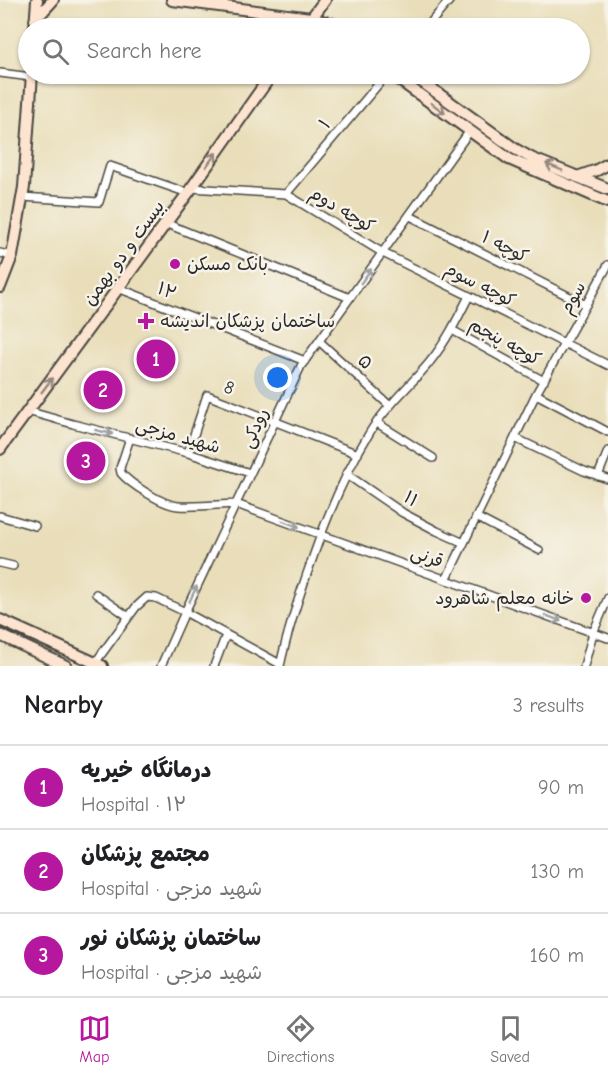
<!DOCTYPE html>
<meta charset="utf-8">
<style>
:root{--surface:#fff;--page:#f6f6f6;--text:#202124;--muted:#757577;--line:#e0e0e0;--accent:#b5179e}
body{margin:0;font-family:"Comic Neue","Playpen Sans Arabic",sans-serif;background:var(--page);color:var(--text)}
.you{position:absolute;left:278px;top:378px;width:21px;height:21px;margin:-15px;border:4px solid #fff;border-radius:50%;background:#1a73e8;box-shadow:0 0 0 9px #1a73e833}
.badge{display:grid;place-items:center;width:39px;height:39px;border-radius:50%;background:var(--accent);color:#fff;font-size:20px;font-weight:700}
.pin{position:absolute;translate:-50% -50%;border:3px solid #fff;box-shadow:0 2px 6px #0006}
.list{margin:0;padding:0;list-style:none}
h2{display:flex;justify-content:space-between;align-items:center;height:78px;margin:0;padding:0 24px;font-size:26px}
h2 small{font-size:20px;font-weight:400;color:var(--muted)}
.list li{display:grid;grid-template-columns:39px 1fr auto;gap:18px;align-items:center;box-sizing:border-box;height:84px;padding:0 24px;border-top:2px solid var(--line)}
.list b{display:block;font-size:22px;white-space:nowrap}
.list p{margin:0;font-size:20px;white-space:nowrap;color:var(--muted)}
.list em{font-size:20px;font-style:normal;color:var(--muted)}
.icon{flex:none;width:33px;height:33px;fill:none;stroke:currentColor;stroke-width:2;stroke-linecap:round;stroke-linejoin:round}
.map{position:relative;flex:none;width:608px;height:666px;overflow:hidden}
.search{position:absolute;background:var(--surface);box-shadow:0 2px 4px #0004;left:18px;right:18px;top:18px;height:66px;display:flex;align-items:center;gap:15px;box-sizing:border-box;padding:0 21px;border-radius:33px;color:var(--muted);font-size:22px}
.sheet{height:330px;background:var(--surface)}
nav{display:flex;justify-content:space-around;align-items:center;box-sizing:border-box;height:84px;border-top:2px solid var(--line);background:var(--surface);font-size:16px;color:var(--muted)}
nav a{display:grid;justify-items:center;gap:3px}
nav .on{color:var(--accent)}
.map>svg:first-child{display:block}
</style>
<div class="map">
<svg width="608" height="666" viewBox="0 0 608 666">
<rect width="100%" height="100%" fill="#f7f3e8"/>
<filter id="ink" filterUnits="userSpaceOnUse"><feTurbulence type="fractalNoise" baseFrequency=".0167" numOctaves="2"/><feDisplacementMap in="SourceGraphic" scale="12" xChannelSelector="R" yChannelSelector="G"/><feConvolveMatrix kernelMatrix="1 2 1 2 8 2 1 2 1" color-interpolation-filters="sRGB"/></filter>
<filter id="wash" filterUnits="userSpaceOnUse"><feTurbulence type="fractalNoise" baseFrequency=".008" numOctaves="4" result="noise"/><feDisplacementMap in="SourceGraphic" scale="24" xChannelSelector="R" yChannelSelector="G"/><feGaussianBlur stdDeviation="1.35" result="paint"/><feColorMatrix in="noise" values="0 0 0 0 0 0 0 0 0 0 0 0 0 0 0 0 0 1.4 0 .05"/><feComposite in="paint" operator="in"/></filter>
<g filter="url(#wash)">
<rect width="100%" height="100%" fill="#e9deb9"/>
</g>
<g filter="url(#ink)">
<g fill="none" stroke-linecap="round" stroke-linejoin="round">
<defs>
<path id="street" d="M426 28 450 0
M0 73 31 77
M191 188 286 194 383 253 608 365
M286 194 387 74
M22 197 99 202 110 166 188 193
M410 216 586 305
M165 223 350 298
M0 253 12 256
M118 288 305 361
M452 330 544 381
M319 341 390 406
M536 394 608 432
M27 411 73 424 188 453 250 473
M377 423 433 458
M130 438 120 468 121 473C130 484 163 505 178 506 197 507 217 505 236 504L608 638
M515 438 584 471 608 479
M188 453 207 395 358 454
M346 474 403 513 437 531 464 543
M598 476 608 451
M0 516 35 526
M476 517 539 550
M0 563 13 566
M446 580 536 394 608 265
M96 594 129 617
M95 663 136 607 147 597 156 598 185 612 280 664
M161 666 185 612 301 366 469 132
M214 666 226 635
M280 666C288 629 300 593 313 557 328 514 346 471 370 432 386 406 410 386 429 363 446 342 457 320 469 296
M584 666 593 633 608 598"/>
<path id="secondary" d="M172 0 311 18 333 24 340 28
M35 20 53 0
M35 28 37 0
M304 28 325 0
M391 74 509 159 608 202
M411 74 515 149 533 159 608 189
M577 177 597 170 608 164
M0 287 12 256 24 187 32 74
M0 449 188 193 272 74
M0 620 102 666
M0 635 66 666"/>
</defs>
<!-- street casing -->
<use href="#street" stroke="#484640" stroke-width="10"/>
<!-- secondary casing -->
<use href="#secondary" stroke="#484640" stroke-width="14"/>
<!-- street -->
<use href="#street" stroke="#fff" stroke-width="7"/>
<!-- secondary -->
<use href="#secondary" stroke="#fde4d0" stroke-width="10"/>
</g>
<!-- one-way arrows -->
<defs><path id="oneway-shaft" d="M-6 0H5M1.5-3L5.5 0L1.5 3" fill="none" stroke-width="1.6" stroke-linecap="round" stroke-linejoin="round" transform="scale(1.5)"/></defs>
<g stroke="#94887e">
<use href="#oneway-shaft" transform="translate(438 108) rotate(37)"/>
<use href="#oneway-shaft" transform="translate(211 160) rotate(-55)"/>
<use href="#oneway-shaft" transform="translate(554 167) rotate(-157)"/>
<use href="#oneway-shaft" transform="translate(47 385) rotate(-53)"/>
</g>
<g stroke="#a0a0a0">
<use href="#oneway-shaft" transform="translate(366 276) rotate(-54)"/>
<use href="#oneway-shaft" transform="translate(104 432) rotate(13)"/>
<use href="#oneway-shaft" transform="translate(291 524) rotate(20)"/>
<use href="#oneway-shaft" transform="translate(193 594) rotate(-65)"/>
<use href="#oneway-shaft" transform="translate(553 618) rotate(20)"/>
</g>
</g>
<!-- markers -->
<g fill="#b5179e" stroke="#f7f3e8" stroke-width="2">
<circle cx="175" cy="264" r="6"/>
<path d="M143 312h6v6h6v6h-6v6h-6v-6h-6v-6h6z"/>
<circle cx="586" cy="598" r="6"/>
</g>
<g text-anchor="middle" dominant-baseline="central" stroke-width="5" stroke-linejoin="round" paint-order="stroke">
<!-- street labels -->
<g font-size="18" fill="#2b2b2b" stroke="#f7f3e8">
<text transform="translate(325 124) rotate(-50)">۱</text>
<text transform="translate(342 210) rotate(31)">کوچه دوم</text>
<text transform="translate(505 247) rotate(27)">۱ کوچه</text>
<text transform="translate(124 253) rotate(-54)">بیست و دو بهمن</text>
<text transform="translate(480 285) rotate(27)">کوچه سوم</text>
<text transform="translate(167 291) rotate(21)">۱۲</text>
<text transform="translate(573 298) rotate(-61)">سوم</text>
<text transform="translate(505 342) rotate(29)">کوچه پنجم</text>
<text transform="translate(365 362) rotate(43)">۵</text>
<text transform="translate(229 388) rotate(21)">8</text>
<text transform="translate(255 428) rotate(-65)">رودکی</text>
<text transform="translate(178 436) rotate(16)">شهید مزجی</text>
<text transform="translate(411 499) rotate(32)">۱۱</text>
<text transform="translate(427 557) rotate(20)">قرنی</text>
</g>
<!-- poi labels -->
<g font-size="18" fill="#2b2b2b" stroke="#f7f3e8" text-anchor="start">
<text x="187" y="264">بانک مسکن</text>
<text x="160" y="321">ساختمان پزشکان اندیشه</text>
<text x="574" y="598" text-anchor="end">خانه معلم شاهرود</text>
</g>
</g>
</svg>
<div class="you"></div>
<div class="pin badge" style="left:156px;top:359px">1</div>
<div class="pin badge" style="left:103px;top:390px">2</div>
<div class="pin badge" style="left:86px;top:461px">3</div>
<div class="search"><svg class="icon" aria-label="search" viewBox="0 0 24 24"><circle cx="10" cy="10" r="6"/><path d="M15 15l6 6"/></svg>Search here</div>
</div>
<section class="sheet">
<h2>Nearby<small>3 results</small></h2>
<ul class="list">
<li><span class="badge">1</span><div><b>درمانگاه خیریه</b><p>Hospital · ۱۲</p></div><em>90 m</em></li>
<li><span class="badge">2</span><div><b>مجتمع پزشکان</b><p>Hospital · شهید مزجی</p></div><em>130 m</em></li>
<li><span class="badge">3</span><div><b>ساختمان پزشکان نور</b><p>Hospital · شهید مزجی</p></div><em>160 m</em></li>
</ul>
</section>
<nav>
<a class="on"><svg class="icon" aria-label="map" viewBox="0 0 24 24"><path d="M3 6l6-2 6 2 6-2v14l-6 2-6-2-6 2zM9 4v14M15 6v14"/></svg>Map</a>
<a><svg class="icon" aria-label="directions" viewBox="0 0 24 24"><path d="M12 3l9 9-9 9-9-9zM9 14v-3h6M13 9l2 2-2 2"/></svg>Directions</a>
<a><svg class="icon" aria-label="saved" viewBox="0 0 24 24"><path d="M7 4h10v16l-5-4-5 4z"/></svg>Saved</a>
</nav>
